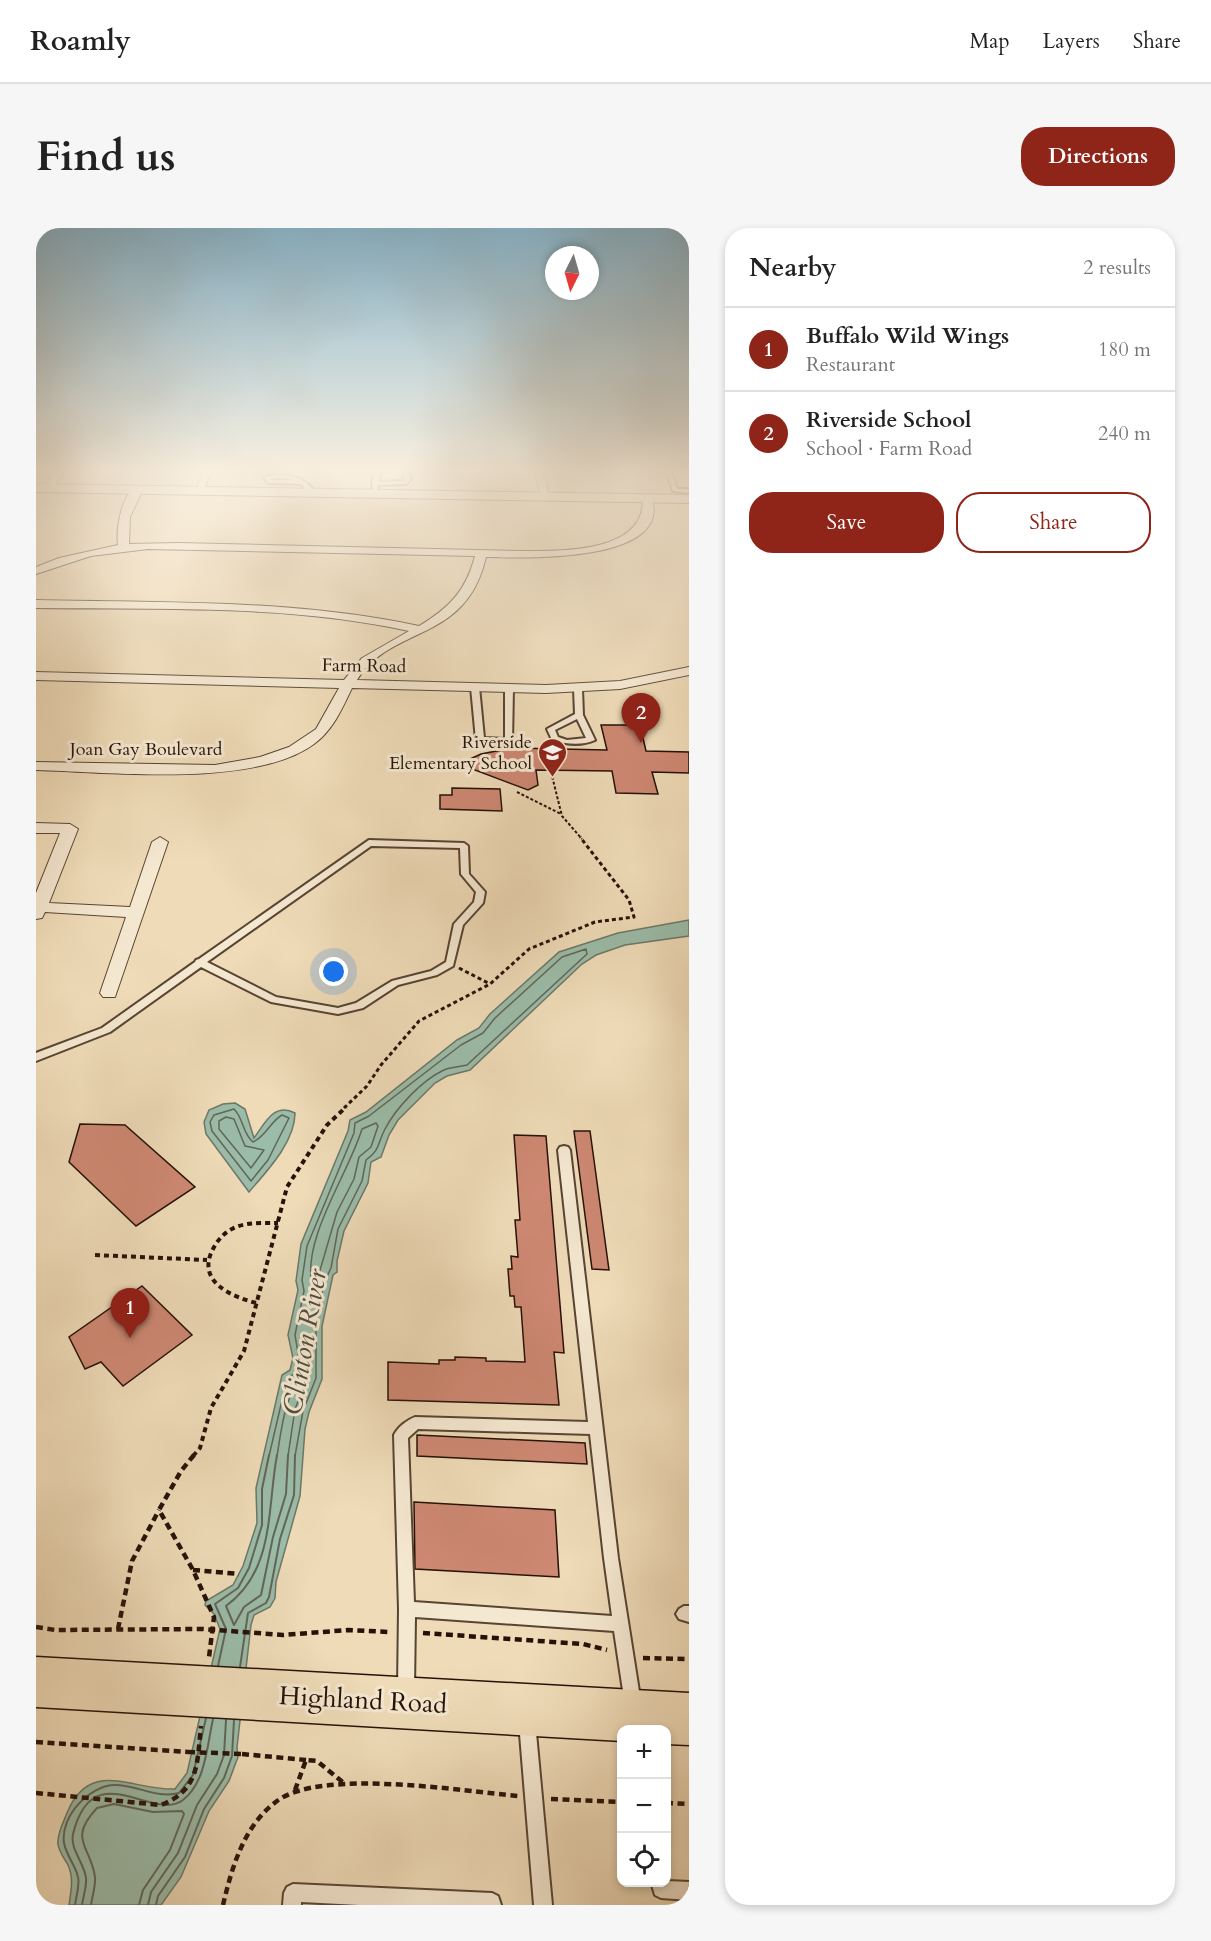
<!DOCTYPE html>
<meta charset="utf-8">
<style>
:root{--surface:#fff;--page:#f6f6f6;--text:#222;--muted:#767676;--line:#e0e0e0;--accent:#8f2418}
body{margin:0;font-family:Cardo,serif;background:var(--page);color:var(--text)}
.controls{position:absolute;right:18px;bottom:18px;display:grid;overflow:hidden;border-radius:12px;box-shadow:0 3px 9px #0003}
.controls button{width:54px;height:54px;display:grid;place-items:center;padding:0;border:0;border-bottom:2px solid var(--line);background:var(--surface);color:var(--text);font:30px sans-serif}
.compass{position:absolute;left:509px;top:18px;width:54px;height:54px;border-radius:50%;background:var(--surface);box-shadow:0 3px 9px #0003;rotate:185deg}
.you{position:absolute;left:298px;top:744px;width:21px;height:21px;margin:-15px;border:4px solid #fff;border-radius:50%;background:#1a73e8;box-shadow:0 0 0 9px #1a73e833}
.badge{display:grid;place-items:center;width:39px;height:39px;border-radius:50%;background:var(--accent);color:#fff;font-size:20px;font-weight:700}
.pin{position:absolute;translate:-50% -50px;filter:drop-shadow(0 2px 3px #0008)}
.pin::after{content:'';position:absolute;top:32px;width:21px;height:18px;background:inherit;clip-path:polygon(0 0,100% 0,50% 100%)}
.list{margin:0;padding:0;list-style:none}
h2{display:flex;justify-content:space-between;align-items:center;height:78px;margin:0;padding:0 24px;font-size:26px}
h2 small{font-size:20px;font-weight:400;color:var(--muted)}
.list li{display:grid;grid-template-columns:39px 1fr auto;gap:18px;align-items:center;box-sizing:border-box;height:84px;padding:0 24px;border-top:2px solid var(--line)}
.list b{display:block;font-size:22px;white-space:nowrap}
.list p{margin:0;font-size:20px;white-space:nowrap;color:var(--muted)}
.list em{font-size:20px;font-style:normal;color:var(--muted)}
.actions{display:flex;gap:12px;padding:18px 24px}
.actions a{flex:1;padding:14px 0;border:2px solid var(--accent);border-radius:24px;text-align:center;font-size:21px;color:var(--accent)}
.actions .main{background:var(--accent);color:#fff}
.icon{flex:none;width:33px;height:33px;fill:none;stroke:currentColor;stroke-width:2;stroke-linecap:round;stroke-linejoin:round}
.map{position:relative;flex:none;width:653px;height:1677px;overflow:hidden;border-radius:24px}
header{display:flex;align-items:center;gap:36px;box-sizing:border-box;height:84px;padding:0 30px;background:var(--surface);border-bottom:2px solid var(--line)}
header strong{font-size:28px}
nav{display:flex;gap:33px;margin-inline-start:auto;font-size:21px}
.intro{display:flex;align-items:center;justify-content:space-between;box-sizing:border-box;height:144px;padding:0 36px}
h1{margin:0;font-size:42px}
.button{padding:15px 27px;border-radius:24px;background:var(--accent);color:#fff;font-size:21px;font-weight:700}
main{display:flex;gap:36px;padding:0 36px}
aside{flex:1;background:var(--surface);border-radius:24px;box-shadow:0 3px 9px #0003}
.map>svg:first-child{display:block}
</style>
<header>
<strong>Roamly</strong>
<nav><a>Map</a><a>Layers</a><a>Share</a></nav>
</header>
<div class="intro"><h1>Find us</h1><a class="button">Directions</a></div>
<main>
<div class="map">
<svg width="653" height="1677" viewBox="0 0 653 1677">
<rect width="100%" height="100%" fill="#efdbb8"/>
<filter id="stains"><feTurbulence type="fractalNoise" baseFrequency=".00333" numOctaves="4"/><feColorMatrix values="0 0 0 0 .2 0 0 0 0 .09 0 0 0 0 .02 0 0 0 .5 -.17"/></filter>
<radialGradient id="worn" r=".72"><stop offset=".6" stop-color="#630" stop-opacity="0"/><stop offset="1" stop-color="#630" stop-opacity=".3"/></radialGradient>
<!-- water -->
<path fill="#9bbca9" stroke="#6c7868" stroke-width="1.5" d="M653 692V708L589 717 560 727 546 736 434 842 411 848 399 855 362 892 353 907 345 929 335 934 332 955 308 1003 301 1033V1044L297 1047 286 1098V1151L273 1184 269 1201 264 1268 240 1354 239 1370 234 1379 218 1387 215 1397 201 1519 202 1529 193 1553 173 1583 145 1649 125 1677H33C35 1663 38 1650 32 1637 28 1630 23 1624 22 1616 21 1606 27 1595 31 1585 54 1529 97 1563 139 1561L151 1545 184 1401 178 1386 169 1377 170 1373 197 1357 207 1338 221 1295 220 1260 246 1147 254 1142 257 1130 252 1107 262 1062 260 1053 265 1016 312 903 314 892 330 884 421 812 443 800 454 786 523 724 582 705Z
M199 875 209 881 218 910C229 895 238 874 259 885 259 914 231 943 213 964L170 906 168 894 173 882 187 876Z"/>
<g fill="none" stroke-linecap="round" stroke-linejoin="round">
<!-- shore-far1 -->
<path stroke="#606658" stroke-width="1.5" d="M198 881C208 891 206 905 217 914 230 908 234 894 246 887L253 890 232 932 215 953 176 903 174 894 178 887Z
M190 889 198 891 209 918 228 922 215 940 183 901V893Z
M340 895 342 898 335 919 323 929 318 951 301 984 280 1056 276 1057C266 1010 312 947 326 901Z
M233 1228 251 1151 259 1145 263 1131 259 1107 268 1063 266 1052 271 1018 318 905 319 895 333 888 425 817 447 805 459 790 526 729 550 721 551 726 431 837C424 839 415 839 408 842 386 852 360 880 349 901 341 916 345 921 330 932L326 953 302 1001 295 1040 288 1055 280 1097V1150L267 1183 259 1228
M241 1228C246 1199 248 1166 270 1144L272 1149 259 1181 252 1228"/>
<!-- shore -->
<path stroke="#606658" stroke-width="2" d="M241 1227C231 1280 239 1343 190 1378L198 1397 208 1379 225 1367 237 1309 250 1266 252 1227
M182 1438 190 1401 179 1376 202 1360 213 1340 226 1297V1261L233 1227
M204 1439 212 1385 230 1375 233 1369 244 1311 258 1267 259 1227
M39 1677C40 1669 44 1657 42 1649 40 1638 30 1627 28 1615 24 1588 54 1557 79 1557 102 1557 120 1571 143 1565L157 1547 170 1490
M46 1677C47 1669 51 1658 50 1650 48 1634 34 1622 37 1606 57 1525 117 1595 147 1572 170 1554 171 1517 177 1491
M55 1677C56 1669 60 1657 59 1649 55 1618 31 1612 61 1580L78 1576 117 1584 146 1583 148 1586 134 1622 107 1662 103 1677
M112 1677 115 1664 142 1625 161 1577 181 1546 188 1527 190 1492
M120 1677 122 1668 149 1629 168 1581 188 1550 196 1528 198 1492"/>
</g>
<!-- building -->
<path fill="#ce8873" stroke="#251107" stroke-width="1.5" d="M565 497H604L610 523 653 524V545L616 544 622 566 580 565 576 543 500 542 502 557 492 562 423 536 445 526 476 520 571 522Z
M416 560 464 561 466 583 404 581V567H416Z
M44 896 89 897 159 959 100 998 33 934Z
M538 903H554L573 1042 556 1041Z
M478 907 510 908 528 1125 518 1124 523 1177 352 1172V1134L403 1136V1132H419V1129L450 1130V1133L489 1134 485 1079H479L478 1068H474L472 1041H476L475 1028 482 1029 479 992H484Z
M106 1058 156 1107 87 1158 65 1134 49 1141 33 1109Z
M381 1207 549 1215 551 1236 381 1228Z
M378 1274 519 1282 523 1349 379 1341Z"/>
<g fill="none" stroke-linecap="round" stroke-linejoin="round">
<defs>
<path id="service" d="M171 240H196L172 243 169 241Z
M339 240H345L343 254 368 253 367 240H371L375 251 370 256 342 257 341 263H337L336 256Z
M629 240H634L641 261H653V265L637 263Z
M236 247C253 246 270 249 279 265L274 266 265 256 232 255 228 250ZM243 250 258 252H235L234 251Z
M439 457 443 459 448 510 469 511V460L473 458 477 460 476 515 444 514 440 512 435 459Z
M542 459 546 461 547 487 559 512C546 518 529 516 516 512L511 501 539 486 538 461ZM541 491 550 510 531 512 522 509 519 502Z
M333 612 428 615 432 618 433 646 449 664 447 675 427 697 417 738 401 747 362 757 327 780 302 786 235 774 165 739 74 804 0 833V825L66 800 159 734 160 732 163 731ZM335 618 424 620 425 646 440 664 438 674 418 696 410 734 395 743 356 753 320 775 302 780 240 769 171 734Z
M528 918 532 919 534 922 582 1330 605 1476 603 1482 597 1484 591 1482 589 1476 578 1403 379 1389 378 1461 376 1467 370 1469 364 1467 362 1461 363 1381 358 1207C362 1199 371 1192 379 1189L552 1194 522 922 524 919ZM382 1201 554 1206 568 1330 576 1388 378 1374 372 1210Z
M648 1378H653V1394L643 1391 640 1386 643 1381Z
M491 1486 497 1488 499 1494 516 1677H498L483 1494 485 1488Z
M630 1648 632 1653 653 1654V1672L625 1670 619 1667 615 1654H630Z
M257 1656 456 1665 462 1668 465 1677H323L265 1674V1677H247L248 1665 251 1659Z"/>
<path id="minor" d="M21 240H31L16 262H10L8 260Z
M168 240H178L166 264H160Z
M498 240H508L513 271 505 269Z
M102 258 107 261 94 289 93 316 142 315 484 323C524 323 609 326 607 270L615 268C640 336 484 330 450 329 430 416 356 396 321 452L510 457 584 453 653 439V447L584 461 510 465 316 460C306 481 297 502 278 516 219 560 73 544 0 542V534L179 537 224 529 253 519 280 501 303 460 0 452V444L308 452 326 430 373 403C250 376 125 382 0 380V372C129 375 256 371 383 398 413 380 430 363 439 328L112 321 55 328 0 346V339L23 330 82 317C80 300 85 266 102 258Z
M0 595 34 596 42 601 13 675 94 679 116 614 124 609 132 614 79 769H67L64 765 90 689 9 684 6 690 0 691V665L24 605H0Z"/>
<path id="tertiary" d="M0 256 653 267V275L0 264Z"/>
<path id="trunk" d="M0 1429 653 1465V1517L630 1516V1502H586V1513L0 1479Z"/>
</defs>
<!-- service casing -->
<use href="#service" stroke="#584433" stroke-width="4"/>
<!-- minor casing -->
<use href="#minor" stroke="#584433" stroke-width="2"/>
<!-- tertiary casing -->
<use href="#tertiary" stroke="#584433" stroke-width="2"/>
<!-- trunk casing -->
<use href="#trunk" stroke="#251107" stroke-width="3"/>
<!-- path-far3 -->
<path stroke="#251107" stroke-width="2" stroke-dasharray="3 2" stroke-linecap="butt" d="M515 544 526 588 546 611
M481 564 525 586"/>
<!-- path-far2 -->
<path stroke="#251107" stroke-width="3" stroke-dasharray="4 3" stroke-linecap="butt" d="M423 740 454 756
M308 880 331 858 345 837 383 793 454 756 493 721 559 694 598 689 593 672 544 609"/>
<!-- path-far1 -->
<path stroke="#251107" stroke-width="4" stroke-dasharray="5 4" stroke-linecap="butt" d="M59 1027 171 1032
M220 1075C194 1068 160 1053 177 1021 182 1011 190 1003 200 999 213 994 228 995 242 995
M157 1228 164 1220 175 1180 208 1123 251 959 291 897 310 879"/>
<!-- path -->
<path stroke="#251107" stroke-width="4.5" stroke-dasharray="7 4.5" stroke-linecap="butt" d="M158 1227 145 1243 123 1282 157 1342 178 1389 173 1429
M157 1342 203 1346
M0 1399 19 1402 167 1401 247 1407 312 1402 353 1404
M82 1401 96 1333 123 1282
M387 1405 547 1416 571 1422
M607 1430 653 1431
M0 1514 152 1524
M206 1526 270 1532
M259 1562 270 1532 281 1533 309 1556
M0 1565 125 1577C164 1562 161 1534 165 1498
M515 1571 586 1574
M630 1575 653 1576
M187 1677C196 1639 208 1597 241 1573 285 1540 427 1563 482 1568"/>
<!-- service -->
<use href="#service" fill="#f5e8d1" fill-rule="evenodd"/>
<!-- minor -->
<use href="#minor" fill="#f5e8d1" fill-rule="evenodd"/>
<!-- tertiary -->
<use href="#tertiary" fill="#f5e8d1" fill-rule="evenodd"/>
<!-- trunk -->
<use href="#trunk" fill="#efdbb8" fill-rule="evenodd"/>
<!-- path-bridge -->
<path stroke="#251107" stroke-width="4.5" stroke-dasharray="7 4.5" stroke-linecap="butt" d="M152 1524 206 1526"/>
</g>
<!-- sky -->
<linearGradient id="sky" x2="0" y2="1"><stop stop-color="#89b7cf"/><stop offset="0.51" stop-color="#f8efdf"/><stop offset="1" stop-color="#f8efdf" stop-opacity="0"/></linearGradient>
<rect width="653" height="475" fill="url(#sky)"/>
<!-- icons -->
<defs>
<symbol id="school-pin" viewBox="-11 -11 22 30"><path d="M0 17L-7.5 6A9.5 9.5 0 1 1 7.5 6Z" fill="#8f2418" stroke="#f5e8d1"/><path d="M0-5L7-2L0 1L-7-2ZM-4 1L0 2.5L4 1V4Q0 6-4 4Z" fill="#fff"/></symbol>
</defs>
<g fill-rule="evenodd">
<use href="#school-pin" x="500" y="508" width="33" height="45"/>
</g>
<g text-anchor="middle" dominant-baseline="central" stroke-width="6" stroke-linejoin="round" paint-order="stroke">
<!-- far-street labels -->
<g font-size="18" fill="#251107" stroke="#f5e8d1">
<text transform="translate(328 438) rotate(1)">Farm Road</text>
<text x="110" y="521">Joan Gay Boulevard</text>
</g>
<!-- far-poi labels -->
<g font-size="18" fill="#251107" stroke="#f5e8d1" text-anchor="end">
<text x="496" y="514">Riverside<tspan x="496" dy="21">Elementary School</tspan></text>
</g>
<!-- near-street labels -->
<g font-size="26" fill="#251107" stroke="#f5e8d1">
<text transform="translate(327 1472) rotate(3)">Highland Road</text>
</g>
<!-- near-water labels -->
<g font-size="27" font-style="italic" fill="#4e4d40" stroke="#f5e8d1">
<text transform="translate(269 1114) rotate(-80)">Clinton River</text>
</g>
</g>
<rect width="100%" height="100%" filter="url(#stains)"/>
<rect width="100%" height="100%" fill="url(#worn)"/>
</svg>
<div class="controls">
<button>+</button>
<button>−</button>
<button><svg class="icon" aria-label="locate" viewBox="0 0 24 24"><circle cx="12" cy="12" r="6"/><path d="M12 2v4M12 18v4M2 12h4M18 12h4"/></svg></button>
</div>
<svg class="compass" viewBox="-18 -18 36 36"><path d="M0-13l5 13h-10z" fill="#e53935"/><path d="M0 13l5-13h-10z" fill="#767676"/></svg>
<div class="you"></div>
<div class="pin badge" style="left:94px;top:1110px">1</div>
<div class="pin badge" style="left:605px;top:515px">2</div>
</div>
<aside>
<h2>Nearby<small>2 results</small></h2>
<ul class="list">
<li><span class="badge">1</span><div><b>Buffalo Wild Wings</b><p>Restaurant</p></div><em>180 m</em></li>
<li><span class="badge">2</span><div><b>Riverside School</b><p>School · Farm Road</p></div><em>240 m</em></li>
</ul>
<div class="actions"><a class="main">Save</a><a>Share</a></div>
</aside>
</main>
